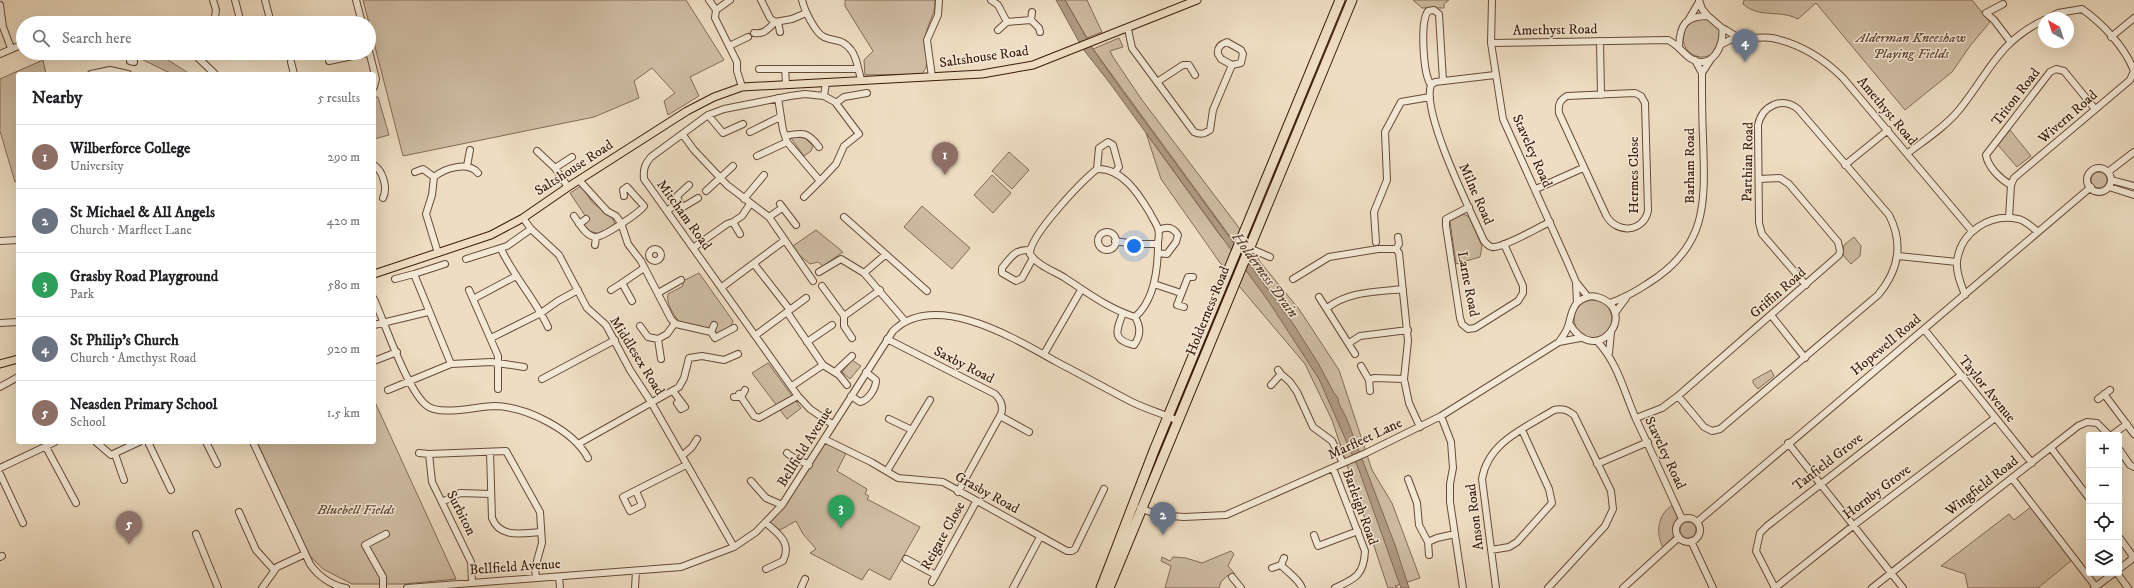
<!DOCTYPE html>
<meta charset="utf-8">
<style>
:root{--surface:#fff;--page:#f6f6f6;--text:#202124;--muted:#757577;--line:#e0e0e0;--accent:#8f2418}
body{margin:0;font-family:"IM FELL DW Pica",serif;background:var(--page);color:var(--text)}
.controls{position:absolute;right:12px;bottom:12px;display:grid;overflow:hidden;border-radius:4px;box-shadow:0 4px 16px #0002}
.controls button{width:36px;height:36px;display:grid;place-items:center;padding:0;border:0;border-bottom:1px solid var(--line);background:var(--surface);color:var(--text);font:20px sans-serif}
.compass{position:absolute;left:2038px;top:12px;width:36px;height:36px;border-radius:50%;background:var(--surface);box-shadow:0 4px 16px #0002;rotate:321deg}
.you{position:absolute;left:1134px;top:246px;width:14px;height:14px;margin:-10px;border:3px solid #fff;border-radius:50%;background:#1a73e8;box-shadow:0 0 0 6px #1a73e833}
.badge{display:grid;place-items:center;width:26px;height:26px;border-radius:50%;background:var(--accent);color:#fff;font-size:13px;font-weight:700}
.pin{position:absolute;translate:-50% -33px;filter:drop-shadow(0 1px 2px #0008)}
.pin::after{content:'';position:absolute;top:21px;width:14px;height:12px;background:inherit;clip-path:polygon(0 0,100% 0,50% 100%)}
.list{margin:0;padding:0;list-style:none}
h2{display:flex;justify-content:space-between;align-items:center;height:52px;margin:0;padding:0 16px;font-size:17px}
h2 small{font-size:13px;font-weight:400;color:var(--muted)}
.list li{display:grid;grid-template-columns:26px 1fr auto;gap:12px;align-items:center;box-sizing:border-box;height:64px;padding:0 16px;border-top:1px solid var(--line)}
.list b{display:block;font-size:15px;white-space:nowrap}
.list p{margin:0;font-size:13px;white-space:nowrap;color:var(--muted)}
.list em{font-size:13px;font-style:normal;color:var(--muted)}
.icon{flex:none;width:22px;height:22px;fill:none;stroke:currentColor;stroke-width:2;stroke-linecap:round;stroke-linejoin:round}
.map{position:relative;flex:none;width:2134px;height:588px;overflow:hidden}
.search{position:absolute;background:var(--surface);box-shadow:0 4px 16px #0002;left:16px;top:16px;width:360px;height:44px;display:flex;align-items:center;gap:10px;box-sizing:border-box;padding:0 14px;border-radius:22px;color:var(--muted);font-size:15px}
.panel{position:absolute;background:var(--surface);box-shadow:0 4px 16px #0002;left:16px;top:72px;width:360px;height:372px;border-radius:4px}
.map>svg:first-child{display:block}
</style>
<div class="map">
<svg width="2134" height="588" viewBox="0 0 2134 588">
<rect width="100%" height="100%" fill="#eeddc2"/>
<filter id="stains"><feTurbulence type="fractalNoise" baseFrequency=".005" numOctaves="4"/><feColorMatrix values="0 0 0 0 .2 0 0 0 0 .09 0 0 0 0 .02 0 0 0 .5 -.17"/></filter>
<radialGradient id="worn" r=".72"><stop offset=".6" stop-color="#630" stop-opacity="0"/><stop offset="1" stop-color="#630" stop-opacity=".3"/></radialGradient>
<!-- green -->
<path fill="#cfbca3" stroke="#846a56" d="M363 0H686L724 60 690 77 699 96 668 115 664 101 675 93 652 68 634 81 639 98 594 117 403 156Z
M845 0H935C936 15 926 25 925 39 924 51 932 66 921 74L865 75 864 60 873 51 845 6Z
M1065 0H1087L1102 32 1087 38Z
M1413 0H1449L1444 4V8H1422Z
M1744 0H1972L1990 22 1970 46 1952 72 1905 110 1816 3 1798 19C1779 9 1760 19 1743 4Z
M1683 38a19 19 0 1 1 38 0a19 19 0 1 1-38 0Z
M1119 38 1123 47 1110 51 1113 57 1142 100 1240 229 1261 263 1299 309 1339 370 1372 470 1392 503 1420 578 1395 586 1398 588H1388L1332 420 1305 364 1223 267 1161 179 1146 133 1222 238 1234 242 1093 49Z
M138 53H157L190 74H172L137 57Z
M43 60 46 74H18V180L15 182 0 131V79Z
M374 97H378L389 135 374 139Z
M2010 130 2031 156 2017 167 1998 145Z
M797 137 805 138 813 146 811 151 804 156 791 138Z
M1009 152 1029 170 1012 189 992 171Z
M2091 180a8 8 0 1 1 16 0a8 8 0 1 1-16 0Z
M992 175 1011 193 993 213 974 195Z
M581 186 592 202 612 218 615 223 611 228 600 234 589 231 584 225 588 220 570 193Z
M922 206 970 248 952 269 904 227Z
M1464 214 1469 217 1482 246 1480 257 1456 264 1450 221Z
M816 230 843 252 823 266 818 262 810 264 799 255 793 246Z
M1854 237 1861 246 1860 256 1851 264 1843 255 1844 245Z
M699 273 733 321 731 326 717 333 679 322C674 314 666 305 668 294L683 286V281Z
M1574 319a19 19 0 1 1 38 0a19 19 0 1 1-38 0Z
M852 360 861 366 850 379 842 372Z
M768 363 801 408 787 419 752 373Z
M1771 370 1774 376 1758 389 1753 383V380Z
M374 400 456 579 404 584H352L323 569 308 554 257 442H374Z
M827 437 847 451 837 471 867 489 865 494 869 496 867 499 920 527 890 580 869 569 862 580 810 553 816 549 803 534 796 521 780 530 769 523Z
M1673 505 1678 517 1673 526 1674 536 1663 547C1655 533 1658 513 1673 505Z
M2031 507 2072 560 2038 588H1968L1965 574 1941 566 2009 514 2014 520Z
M1680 530a8 8 0 1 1 16 0a8 8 0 1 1-16 0Z
M1231 551 1234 554 1228 566 1235 574 1232 578 1228 575 1221 582 1219 588H1165L1171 566 1161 561 1162 557 1170 561 1173 557 1186 558 1202 563Z"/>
<!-- water -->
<path fill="#b09a83" stroke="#806652" d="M1056 0H1065L1093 49 1121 89 1294 325 1318 363 1334 393 1338 398 1339 404 1346 417 1395 545 1409 588H1401L1359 470 1319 379 1269 302 1109 82 1083 49Z"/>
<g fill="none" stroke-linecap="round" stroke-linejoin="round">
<defs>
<path id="minor" d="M213 0 216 10 214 23
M235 0 241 23
M265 0 271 23
M356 0 362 23
M709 0 716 10
M730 0 716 10 715 18 737 62V71L742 87
M761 0 770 18 775 22 792 19 806 13
M802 0C804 9 815 33 824 37 835 42 842 38 851 50 857 57 858 70 861 79
M991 0 998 5 1007 22 1031 20 1039 28 1040 32
M1492 0 1491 43 1503 119 1567 261 1576 282 1588 297
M1699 0 1702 9 1708 16
M2003 4 1986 13 1994 20 2010 41
M0 5 3 27 11 48
M1689 19 1699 2
M1031 20 1032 12
M778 22 780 32
M352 23 362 21
M1722 28C1727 30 1733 35 1738 37 1749 40 1761 36 1772 38 1801 44 1823 58 1843 78L1972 231
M1128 29 1132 48 1194 132C1201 135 1204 134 1210 130L1213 110 1232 65 1221 59 1218 54C1217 47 1221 44 1227 42L1241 50 1243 54 1241 63 1232 65
M998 30 1007 22
M754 33C764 35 769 28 775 22
M2111 37 2134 18
M1600 41 1601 95
M1491 43 1668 40C1678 45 1682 52 1690 58 1711 72 1725 46 1722 28L1708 16C1685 16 1680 25 1679 46
M1722 44 1738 36
M729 46 748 37
M369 51 376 79 374 87
M193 53 215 74
M0 54 23 44
M130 61 134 62
M329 61 367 53
M291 62 294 74
M759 69H858
M785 69 786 83
M1702 73 1711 59
M91 74 110 70 128 74
M1495 75 1435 82 1431 85C1421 112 1471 212 1484 241 1487 244 1490 248 1494 247 1507 246 1537 228 1550 222
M932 77 927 40 938 15 939 0
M826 82 824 96 805 94 790 96 724 109 708 115 651 157C645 164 643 169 644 179L798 396 810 409 832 424
M1157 82 1183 65H1189L1195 75
M1431 85C1423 74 1420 22 1428 11L1434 10 1439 14 1443 81
M1635 93 1641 96 1645 103 1648 211C1643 233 1616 234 1606 215L1559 113C1558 104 1560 100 1567 96Z
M778 98 783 130 787 142 820 181 804 197
M836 103 844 97 867 93
M708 115 723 133 743 124
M750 132 780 117
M683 135 694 150 727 185 769 217 813 281
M785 136C803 132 808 132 819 147
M537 151 555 168 568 187
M1908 153C1925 140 1945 127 1959 110 1989 73 1998 42 2044 20
M757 156 787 142
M374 165C383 171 388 188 383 198
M1845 165 1888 130
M467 166 470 150
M555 168 572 157
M2087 180a12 12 0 1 1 24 0a12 12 0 1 1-24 0Z
M1097 169C1122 168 1138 193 1150 213 1152 218 1157 224 1158 229 1160 234 1158 239 1158 244 1158 269 1155 300 1135 317 1109 309 1088 293 1065 278 1054 271 1038 266 1030 254 1029 236 1082 181 1097 169Z
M1097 169 1099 148 1108 142 1113 145 1119 167 1115 172
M415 172 423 169 434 177
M2108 172 2134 152
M579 180 607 211 616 216 621 223 628 244 641 261 671 319 676 324 711 332 714 325
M2111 180 2134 186
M820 181 836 164 844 146 859 134 835 102 824 96
M2011 185C2000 179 1988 167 1986 155L2050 72 2056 69 2064 71 2095 109
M2109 187 2134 195
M1536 189 1583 168
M706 191 733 166
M744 199 764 175
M679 202 677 196 689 185
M780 204 796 225
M1469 207 1446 219V226L1460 318 1462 324 1468 329 1475 328 1518 301 1523 293V286L1504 244
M667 211 679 202 683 207 698 198
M574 216C579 223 586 237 596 237 605 236 639 213 644 206L627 187 623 190 624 196
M769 217 782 208
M844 217 927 291
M523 218 531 229 559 255 587 308 606 325 630 370 651 402 734 547
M2009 218 2011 185 2014 178 2130 80 2134 71C2125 47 2102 23 2082 9L2058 13 2048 18
M733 222 740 234
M579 224 586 219
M1098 241a9 9 0 1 1 18 0a9 9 0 1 1-18 0Z
M0 241 18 240
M1115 241 1134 244H1158
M1376 242 1374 212 1387 180 1385 132 1401 102 1430 97
M595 245 596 237
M693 248 727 224 733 222 742 216 750 204
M1249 248 1270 257
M649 255a6 6 0 1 1 12 0a6 6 0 1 1-12 0Z
M501 249C514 277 535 299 548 327
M1396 249 1399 244 1398 237
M1030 250C1015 249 1011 257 1002 268V273L1016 281 1022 278 1033 258
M438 253 426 214 432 195 434 177C445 168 468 161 478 173
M1158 253 1167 254 1176 242 1178 235C1173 227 1166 226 1159 230
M1898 256 1957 262
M466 259 507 246 531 229
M445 264 414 274 451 364
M754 264 790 310
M819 272 841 259 864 273 885 255
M864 273 905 321
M395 279 414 274
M1293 279 1329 257 1378 249H1396L1399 253 1408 341 1404 379 1409 403 1420 427
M1576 282 1577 303
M1154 284 1181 293
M822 286 844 316 880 290
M722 287 785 240
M469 290 498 356V389
M611 290 622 283
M658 293 681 280
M1965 295C1961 284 1956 273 1957 262 1960 232 1990 213 2018 219 2025 220 2033 228 2038 232
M1319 297 1355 354
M374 299C385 324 407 389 426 405 439 417 478 406 495 406 527 407 573 430 588 458
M473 299 516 276
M632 301 622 283 644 268
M1610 303C1624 298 1635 292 1647 284 1709 246 1705 202 1703 137 1702 116 1702 95 1702 73L1695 60
M1184 307 1177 305 1188 277H1193
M1327 308C1349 291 1377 292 1403 289
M787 312 823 365
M1123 313C1116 331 1112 340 1134 345 1141 336 1141 327 1135 317
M1615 313 1626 298
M1771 315 1805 358
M844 316V326L852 338
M0 323 18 322
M374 325 428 312
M640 326 648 337 658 339
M1924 329 2032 463
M711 332 715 338 734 328
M756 335 806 298
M491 338 541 313 558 301 578 290
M887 339 995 394C1001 400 1004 406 1001 414L958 492
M1597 341C1618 363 1624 392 1636 419 1652 453 1667 486 1682 519
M807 342 832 325
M1559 342C1563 336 1568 330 1569 323 1571 316 1572 308 1577 303 1582 298 1590 295 1597 297 1641 309 1597 371 1569 323
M1349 343 1360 336 1408 330
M1609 353 1611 333
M1044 354 1081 290
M661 359 658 339 667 334 675 323
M374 361 397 352
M1361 366 1369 380 1370 391
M835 372 852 356
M1281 374 1290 382 1297 392 1313 427 1332 441 1343 463
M542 379 615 340
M1369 380 1374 378 1404 379
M1271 385 1281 374 1278 370
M792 386 823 365 839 375 847 385
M0 387 18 377
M388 390 451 364 491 362 524 367
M673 391 685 407 681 409 677 403 680 401
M739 394 754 416 759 418 798 396
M2104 394 2134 434
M851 396 860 402C869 400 876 388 876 380L866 372
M1678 396 1704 427 1712 431 1720 429 1878 295C1899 270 1904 244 1889 215L1798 109C1782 96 1762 106 1758 125L1759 223 1762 234 1806 285
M734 397H741L745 390
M2098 399 2110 390
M1000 416 1029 432
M1441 416 1451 442 1453 468 1450 484V502L1463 588
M1636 418 1662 408 1678 396 1839 255 1840 251 1838 242 1789 184 1780 178 1759 179
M889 419 912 430
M2112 435 2127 424
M824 439 871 462 898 478 943 482 1067 551H1072L1075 549 1104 489
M96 442 111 455 139 442
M148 442 171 490
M206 442 217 464
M253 442 310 564C318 576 332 586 346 588
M1788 443 1903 588
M578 444 679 387 684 378 689 358 702 356 724 360 738 354
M46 447 76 503
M2051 448 2089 498
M2119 449 2130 465 2134 467
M490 452 492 518C500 539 523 533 541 532
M419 453 429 454
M787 453C792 458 802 461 809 465
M115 454 124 480
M682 456 692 447 697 439
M1597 464 1648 442
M0 468 55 442
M1333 468 1365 551C1364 575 1355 579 1335 588
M887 471 930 400
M0 474 23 523
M2012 478 2096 587
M1408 479 1417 503 1419 525 1428 542 1429 555
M751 481 766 498 782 505
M636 491 642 505 630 511 623 497 686 465
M442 502 460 493 491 494
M1140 508 1158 515 1184 517 1226 515 1366 453 1441 416 1559 342 1580 338
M239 512 256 550 274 570
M1676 530a12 12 0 1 1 24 0a12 12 0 1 1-24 0Z
M1697 522 2091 187
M196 534 218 588
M1314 535 1318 546 1358 531
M2119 537 2132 555 2131 560 2119 569
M1691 541 1713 588
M1428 542 1437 538 1455 534
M1491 550 1509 547 1517 542 1552 503 1549 489 1522 430
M0 557 2 556
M906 559 936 575
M1281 565C1287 572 1299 579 1302 588
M1272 568 1281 565 1284 558
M766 569 783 561C792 543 779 534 766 523
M2117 573 2128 588
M559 577 560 588
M1232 577 1241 588
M472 582 471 562 432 482 429 454 506 451 540 512 542 543 535 568 536 578
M932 582 976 502
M262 588 277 567 305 554
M383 588V577L365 545 386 534
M407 588 681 567 734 547 756 532 782 505 893 331C935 290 1014 338 1055 361 1080 374 1105 388 1130 401 1145 409 1162 413 1178 421
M635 588 636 571
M801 588 805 579
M1013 588 1040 537
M1496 588 1482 479C1488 442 1525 428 1554 410 1563 408 1567 410 1574 415L1611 491 1613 509 1605 526 1548 588
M1623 588 1679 537
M1775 588 1756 551 1760 533 1767 526 1961 375
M1775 588 1854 525 1995 418
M1872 588 2078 426 2087 422 2097 423 2109 435
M2094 588 2114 573"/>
<path id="major" d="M374 274 491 235 523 218 568 187 687 111 714 97 742 87 982 74 1033 65 1197 0
M0 364 18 359"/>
<path id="highway" d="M1101 588 1155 448 1340 0
M1109 588 1352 0"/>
</defs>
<!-- minor casing -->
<use href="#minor" stroke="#664a37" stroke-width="8"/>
<!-- major casing -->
<use href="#major" stroke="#391909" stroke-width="9"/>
<!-- highway casing -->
<use href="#highway" stroke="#391909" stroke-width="11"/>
<!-- minor -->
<use href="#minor" stroke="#f4e9d7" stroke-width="6"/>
<!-- major -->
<use href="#major" stroke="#eeddc2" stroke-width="7"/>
<!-- highway -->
<use href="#highway" stroke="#eeddc2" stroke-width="9"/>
</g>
<g text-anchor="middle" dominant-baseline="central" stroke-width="3" stroke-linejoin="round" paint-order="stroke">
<!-- street labels -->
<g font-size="14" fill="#391909" stroke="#f4e9d7">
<text transform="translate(1555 30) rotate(-1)">Amethyst Road</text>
<text transform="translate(984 57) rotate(-8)">Saltshouse Road</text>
<text transform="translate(2016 97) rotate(-52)">Triton Road</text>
<text transform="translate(1887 111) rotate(50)">Amethyst Road</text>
<text transform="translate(2068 117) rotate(-41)">Wivern Road</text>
<text transform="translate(1532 151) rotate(66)">Staveley Road</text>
<text transform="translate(1748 162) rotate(-89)">Parthian Road</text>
<text transform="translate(1690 166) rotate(-90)">Barham Road</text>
<text transform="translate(574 168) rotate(-33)">Saltshouse Road</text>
<text transform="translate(1634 175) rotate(-90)">Hermes Close</text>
<text transform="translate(1476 194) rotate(66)">Milne Road</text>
<text transform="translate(684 215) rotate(54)">Mitcham Road</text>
<text transform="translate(1468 284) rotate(79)">Larne Road</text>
<text transform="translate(1778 293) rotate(-41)">Griffin Road</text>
<text transform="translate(1208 311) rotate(-68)">Holderness Road</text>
<text transform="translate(1886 345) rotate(-40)">Hopewell Road</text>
<text transform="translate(637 356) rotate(58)">Middlesex Road</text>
<text transform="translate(964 365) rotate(27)">Saxby Road</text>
<text transform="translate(1987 389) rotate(51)">Taylor Avenue</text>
<text transform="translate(1365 439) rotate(-25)">Marfleet Lane</text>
<text transform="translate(805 447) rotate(-58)">Bellfield Avenue</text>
<text transform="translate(1665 453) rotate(65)">Staveley Road</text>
<text transform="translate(1828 462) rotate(-38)">Tanfield Grove</text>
<text transform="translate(1982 486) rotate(-38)">Wingfield Road</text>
<text transform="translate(1877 492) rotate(-37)">Hornby Grove</text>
<text transform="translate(987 493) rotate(29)">Grasby Road</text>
<text transform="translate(1360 507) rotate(70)">Barleigh Road</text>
<text transform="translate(461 513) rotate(63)">Surbiton</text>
<text transform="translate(1475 517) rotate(-97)">Anson Road</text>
<text transform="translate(943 536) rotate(-61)">Reigate Close</text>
<text transform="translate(515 567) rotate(-4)">Bellfield Avenue</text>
</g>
<!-- park labels -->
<g font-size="14" font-style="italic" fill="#664a37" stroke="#f4e9d7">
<text x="1911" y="38">Alderman Kneeshaw<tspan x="1911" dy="16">Playing Fields</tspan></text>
<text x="356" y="510">Bluebell Fields</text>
</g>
<!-- water labels -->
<g font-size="15" font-style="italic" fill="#634634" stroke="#f4e9d7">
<text transform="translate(1265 275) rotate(54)">Holderness Drain</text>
</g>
</g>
<rect width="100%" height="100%" filter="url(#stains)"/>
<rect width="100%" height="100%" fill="url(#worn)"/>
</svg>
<div class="controls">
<button>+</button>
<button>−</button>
<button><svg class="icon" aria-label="locate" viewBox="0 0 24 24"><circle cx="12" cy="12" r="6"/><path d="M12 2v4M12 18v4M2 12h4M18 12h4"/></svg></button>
<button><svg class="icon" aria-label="layers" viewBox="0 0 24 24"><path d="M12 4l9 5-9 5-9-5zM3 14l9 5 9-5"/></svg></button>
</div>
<svg class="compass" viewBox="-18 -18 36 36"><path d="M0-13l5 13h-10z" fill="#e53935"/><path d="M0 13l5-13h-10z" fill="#757577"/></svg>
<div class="you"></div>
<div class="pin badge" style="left:945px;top:175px;background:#8d6e63">1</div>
<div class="pin badge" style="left:1163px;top:535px;background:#6b7280">2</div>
<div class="pin badge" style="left:841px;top:528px;background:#2e9e5b">3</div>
<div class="pin badge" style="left:1745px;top:62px;background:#6b7280">4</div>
<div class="pin badge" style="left:129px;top:544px;background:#8d6e63">5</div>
<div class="search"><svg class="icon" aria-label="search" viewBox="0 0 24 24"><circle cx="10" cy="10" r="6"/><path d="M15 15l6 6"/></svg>Search here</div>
<section class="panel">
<h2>Nearby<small>5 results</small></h2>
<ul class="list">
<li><span class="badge" style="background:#8d6e63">1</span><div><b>Wilberforce College</b><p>University</p></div><em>290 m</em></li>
<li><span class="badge" style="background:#6b7280">2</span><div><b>St Michael &amp; All Angels</b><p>Church · Marfleet Lane</p></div><em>420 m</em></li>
<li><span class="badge" style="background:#2e9e5b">3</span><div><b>Grasby Road Playground</b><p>Park</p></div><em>580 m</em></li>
<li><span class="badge" style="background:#6b7280">4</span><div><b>St Philip's Church</b><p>Church · Amethyst Road</p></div><em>920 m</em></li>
<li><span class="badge" style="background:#8d6e63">5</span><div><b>Neasden Primary School</b><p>School</p></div><em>1.5 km</em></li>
</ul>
</section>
</div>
